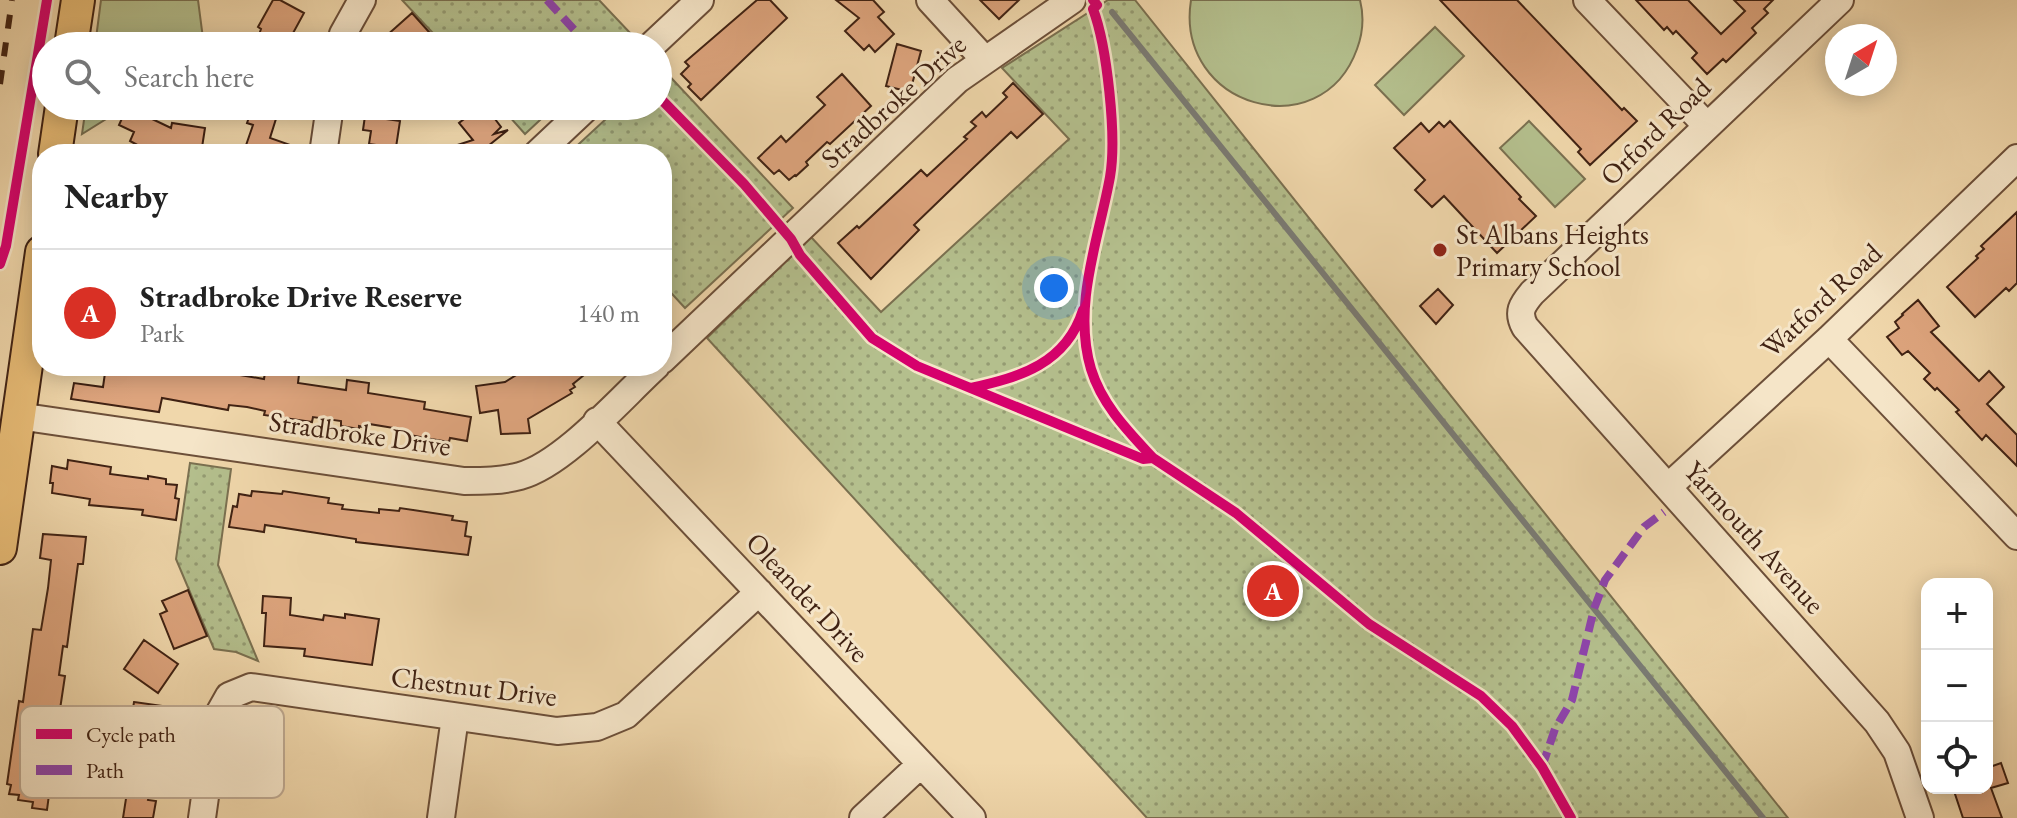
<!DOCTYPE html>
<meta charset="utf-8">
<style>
:root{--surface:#fff;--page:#f2f2f2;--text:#222;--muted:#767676;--line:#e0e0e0;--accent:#d93025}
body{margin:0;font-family:"EB Garamond",serif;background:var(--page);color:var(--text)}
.controls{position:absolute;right:24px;bottom:24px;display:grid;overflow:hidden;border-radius:16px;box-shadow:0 4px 20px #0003}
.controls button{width:72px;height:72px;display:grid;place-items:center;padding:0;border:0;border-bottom:2px solid var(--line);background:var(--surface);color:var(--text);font:40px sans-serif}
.compass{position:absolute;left:1825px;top:24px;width:72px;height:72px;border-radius:50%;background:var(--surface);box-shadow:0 4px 20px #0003;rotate:39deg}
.you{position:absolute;left:1054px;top:288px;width:28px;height:28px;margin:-20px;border:6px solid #fff;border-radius:50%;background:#1a73e8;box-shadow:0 0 0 12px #1a73e833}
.badge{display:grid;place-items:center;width:52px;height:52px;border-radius:50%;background:var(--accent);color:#fff;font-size:26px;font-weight:700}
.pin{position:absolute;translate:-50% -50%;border:4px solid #fff;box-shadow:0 2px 8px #0006}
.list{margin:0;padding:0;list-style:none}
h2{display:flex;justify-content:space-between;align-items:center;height:104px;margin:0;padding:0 32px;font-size:34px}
h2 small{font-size:26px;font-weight:400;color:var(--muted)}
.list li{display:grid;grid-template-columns:52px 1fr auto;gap:24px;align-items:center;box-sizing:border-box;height:128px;padding:0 32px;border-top:2px solid var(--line)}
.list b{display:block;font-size:30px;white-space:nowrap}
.list p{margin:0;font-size:26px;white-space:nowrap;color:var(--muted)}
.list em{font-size:26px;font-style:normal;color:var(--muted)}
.icon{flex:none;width:44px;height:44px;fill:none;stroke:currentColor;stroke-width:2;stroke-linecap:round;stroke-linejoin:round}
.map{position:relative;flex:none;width:2017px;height:818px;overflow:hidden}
.search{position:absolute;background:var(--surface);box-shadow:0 4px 20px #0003;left:32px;top:32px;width:640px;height:88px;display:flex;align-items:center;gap:20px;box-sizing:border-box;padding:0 28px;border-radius:44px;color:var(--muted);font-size:30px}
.panel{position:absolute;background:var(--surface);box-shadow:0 4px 20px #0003;left:32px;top:144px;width:640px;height:232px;border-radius:32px}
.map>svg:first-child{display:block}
</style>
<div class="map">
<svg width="2017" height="818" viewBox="0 0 2017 818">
<defs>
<pattern id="park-dots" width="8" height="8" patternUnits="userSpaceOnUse" patternTransform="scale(2)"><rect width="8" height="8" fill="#b4bf8d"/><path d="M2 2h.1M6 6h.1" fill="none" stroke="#949b72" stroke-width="1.8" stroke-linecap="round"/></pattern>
</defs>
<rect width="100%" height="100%" fill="#f0d7ab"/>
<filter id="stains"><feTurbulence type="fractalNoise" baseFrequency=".0025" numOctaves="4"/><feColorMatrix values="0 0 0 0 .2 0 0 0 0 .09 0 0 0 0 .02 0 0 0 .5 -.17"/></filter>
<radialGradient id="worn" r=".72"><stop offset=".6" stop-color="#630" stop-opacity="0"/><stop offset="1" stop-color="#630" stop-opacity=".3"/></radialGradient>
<!-- green -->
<path fill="#b4bf8d" stroke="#7a7050" stroke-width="2" d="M101 0H198L204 46H95Z
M1191 0H1360C1364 16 1363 33 1357 49 1321 149 1174 107 1191 0Z
M1435 27 1464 56 1404 115 1375 85Z
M86 106H127L82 134Z
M1529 121 1585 179 1555 207 1500 148Z"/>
<!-- park -->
<path fill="url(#park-dots)" stroke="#7a7050" stroke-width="2" d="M402 0H599L632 35 620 46H445Z
M1108 0H1135L1788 818H1147L707 338 811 237 881 312 1069 139 1002 68Z
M661 67 793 208 685 308 662 283V154H568L620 106H658V70Z
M500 106H555L525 134Z
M190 463 231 469 218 565 258 661 236 652 214 649 176 559Z"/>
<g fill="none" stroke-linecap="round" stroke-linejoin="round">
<!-- stream -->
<path stroke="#7a7b74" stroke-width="6" d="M1112 12 1763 818"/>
</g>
<!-- building -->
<path fill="#dda47d" stroke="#402213" stroke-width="2" d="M273 0H280L304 13 286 46H255L261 29 258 27Z
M757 0H770L787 18 701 100 688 87 691 84 681 74 689 66 685 62Z
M836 0H873L884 12 878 17 894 34 875 52 869 45 864 50 845 31 859 18Z
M980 0H1019L999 19Z
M1440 0H1517L1622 110 1624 108 1637 121 1590 165 1578 152 1581 149Z
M1636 0H1688L1721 34 1745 11 1734 0H1773L1764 9 1768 13 1752 28 1756 33 1726 62 1723 59 1707 74 1692 58 1697 53 1676 31 1673 34 1667 27 1664 30Z
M412 13 429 32 414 46H394L385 37Z
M897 44 921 51 910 92 886 86Z
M842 74 871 106 830 144 827 142 806 162 808 165 796 176 795 175 789 180 779 170 774 174 758 158 781 136 786 142 825 105 817 97Z
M1013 83 1043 114 1017 138 1011 132 971 170 914 225 919 230 871 279 838 243 857 226 859 228 921 170 927 176 967 139 964 137 976 126 971 122 982 112 986 117 1007 97 1003 93Z
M253 106H280L270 138 307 151V154H243L253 125 247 123Z
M481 106H491L499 116 495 119 501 127 494 134 508 130 478 154H440L439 151 473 140 459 123Z
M127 107 171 128 172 123 205 128 201 154H140L143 148 130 141 134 132 119 125Z
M365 116 400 121 395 154 376 153 377 145 369 144 371 131 363 130Z
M1450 121 1521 197 1519 199 1536 216 1497 253 1444 196 1432 207 1415 190 1425 180 1394 148 1421 123 1429 132 1439 122 1444 127Z
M2017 212V283L2009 291 2006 288 1975 317 1947 287 1978 258 1976 256 1984 249 1981 246Z
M1438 289 1453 305 1436 324 1420 306Z
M1918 300 1939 326 1931 332 1979 381 1989 371 2004 387 1987 404 2017 435V466L1986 435 1982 440 1956 412 1959 410 1937 388 1935 390 1924 379 1930 373 1908 351 1902 355 1887 337 1899 328 1895 322 1903 315 1902 314Z
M106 366H217L216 371 264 379 266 366H300L298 383 346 390 347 380 369 383 368 393 425 402 424 409 471 417 467 441 450 438 449 442 425 438 405 434 406 430 369 424 368 428 359 426V429L341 426V421L313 417 312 422 264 415 265 411 247 407 229 405 228 410 162 398 159 412 71 399 74 383 103 387Z
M531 366H595L573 384 575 387 570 390 572 393 528 419 530 433 501 434 498 410 480 413 476 386 505 382Z
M68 460 111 467 110 474 148 479V476L166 479V484L177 485 175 498 179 499 176 520 142 515 143 510 89 505 90 499 52 493 53 483H50L52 466 67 469Z
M252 491 282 494 283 491 329 498 328 503 343 505 342 509 379 513V509L399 511 400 508 453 516 452 520 467 522 465 536 471 537 468 555 356 542V539L265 525 264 532 229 527 233 506 237 507 239 494 251 496Z
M43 534 86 537 83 564H78L67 647 63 646 59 675 65 676 59 716 86 720 84 735 62 732 57 773 52 772 47 810 32 808 33 802 18 800 19 795 9 794 11 785 7 784 19 701 23 702 33 629 41 630 48 588 51 560 40 558Z
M188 590 207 636 174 649 160 614 167 611 162 601Z
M263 596 291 598 290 615 323 620 324 615 345 618V614L379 619 372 665 304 656 305 649 264 646 266 613H262Z
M144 640 178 664 158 693 124 669Z
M134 702 163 706 157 749 172 751 169 774 153 772 148 800 156 801 153 818H123L136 734 129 733Z
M2001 763 2008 783 1991 788 2002 818H1963L1953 788H1987V768Z"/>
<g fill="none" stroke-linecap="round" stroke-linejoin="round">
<defs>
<path id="minor" d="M930 0 984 59
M1587 0 1707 126
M1840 0 1532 293C1522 305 1517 312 1525 327L1877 722 1897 752 1920 818
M340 46 343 34 362 0
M651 46 700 0
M323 154 330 106
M537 154 588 106
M1829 339 2017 536
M662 360 957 80 1072 0
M18 416 464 481C483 481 501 481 520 476 564 464 621 398 656 366
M597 421 972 818
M1668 487 1829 339 2017 158
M202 818 216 719 229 696 251 687 557 731 597 727 626 715 759 592
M441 818 455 717
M863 818 921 764"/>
<path id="major" d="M71 46 78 0
M55 154 62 106
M0 548 42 252"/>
</defs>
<!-- minor casing -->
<use href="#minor" stroke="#6c4f39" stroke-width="30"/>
<!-- major casing -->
<use href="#major" stroke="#402213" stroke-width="36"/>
<!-- minor -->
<use href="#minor" stroke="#f5e5c8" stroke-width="26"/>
<!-- major -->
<use href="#major" stroke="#e8bc76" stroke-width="32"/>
<!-- rail -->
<path stroke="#402213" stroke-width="6" stroke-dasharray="14 14" stroke-linecap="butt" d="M0 84 12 0"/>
<!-- quiet -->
<path stroke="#8e44ad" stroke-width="8" stroke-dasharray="16 8" stroke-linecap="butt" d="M547 0 589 46
M1542 767 1555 729 1572 700 1594 609 1605 580 1644 527 1664 512"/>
<defs>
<path id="cycleway" d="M1093 0 1097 5 1093 9C1107 46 1117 137 1110 177 1099 238 1072 306 1091 369 1102 405 1128 431 1153 458
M658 96 744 184 791 239 800 255 872 338 917 366 1143 459 1153 458 1236 513 1369 624 1481 696 1512 726 1542 767 1571 818
M0 264 6 246 47 0
M971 388C1020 377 1066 364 1083 310"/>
</defs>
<!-- cycleway casing -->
<use href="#cycleway" stroke="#f5e5c8" stroke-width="15"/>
<!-- cycleway -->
<use href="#cycleway" stroke="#d6006c" stroke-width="10"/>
</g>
<!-- markers -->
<circle fill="#8f2418" stroke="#f5e5c8" stroke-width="3" cx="1440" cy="250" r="8"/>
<g text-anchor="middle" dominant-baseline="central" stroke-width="6" stroke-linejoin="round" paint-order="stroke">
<!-- street labels -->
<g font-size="28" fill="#402213" stroke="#f5e5c8">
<text transform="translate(893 101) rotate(-42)">Stradbroke Drive</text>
<text transform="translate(1655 131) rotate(-44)">Orford Road</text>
<text transform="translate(1821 300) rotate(-43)">Watford Road</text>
<text transform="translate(360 433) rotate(8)">Stradbroke Drive</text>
<text transform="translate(1755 537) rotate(48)">Yarmouth Avenue</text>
<text transform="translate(808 597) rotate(47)">Oleander Drive</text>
<text transform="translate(474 686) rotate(7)">Chestnut Drive</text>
</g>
<!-- poi labels -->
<g font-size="28" fill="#402213" stroke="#f5e5c8" text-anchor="start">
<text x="1456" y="234">St Albans Heights<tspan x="1456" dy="32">Primary School</tspan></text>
</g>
</g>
<!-- legend -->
<rect x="20" y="706" width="264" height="92" rx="12" fill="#f5e5c8" stroke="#bfaa92" stroke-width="2"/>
<rect x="36" y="729" width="36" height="10" fill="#d6006c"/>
<rect x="36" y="765" width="36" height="10" fill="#8e44ad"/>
<g font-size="22" fill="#402213">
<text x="86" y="742">Cycle path</text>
<text x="86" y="778">Path</text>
</g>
<rect width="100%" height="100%" filter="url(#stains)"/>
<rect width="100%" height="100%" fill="url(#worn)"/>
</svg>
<div class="controls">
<button>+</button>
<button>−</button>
<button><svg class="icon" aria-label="locate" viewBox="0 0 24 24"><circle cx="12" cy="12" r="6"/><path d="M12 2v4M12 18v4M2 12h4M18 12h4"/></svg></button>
</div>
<svg class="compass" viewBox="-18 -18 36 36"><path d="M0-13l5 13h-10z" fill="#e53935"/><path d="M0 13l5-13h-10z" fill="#767676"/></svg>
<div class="you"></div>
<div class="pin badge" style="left:1273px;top:591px">A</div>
<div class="search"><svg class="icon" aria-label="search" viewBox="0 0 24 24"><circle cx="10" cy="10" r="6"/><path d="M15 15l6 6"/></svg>Search here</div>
<section class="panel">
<h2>Nearby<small></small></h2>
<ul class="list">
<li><span class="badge">A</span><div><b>Stradbroke Drive Reserve</b><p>Park</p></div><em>140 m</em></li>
</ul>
</section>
</div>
